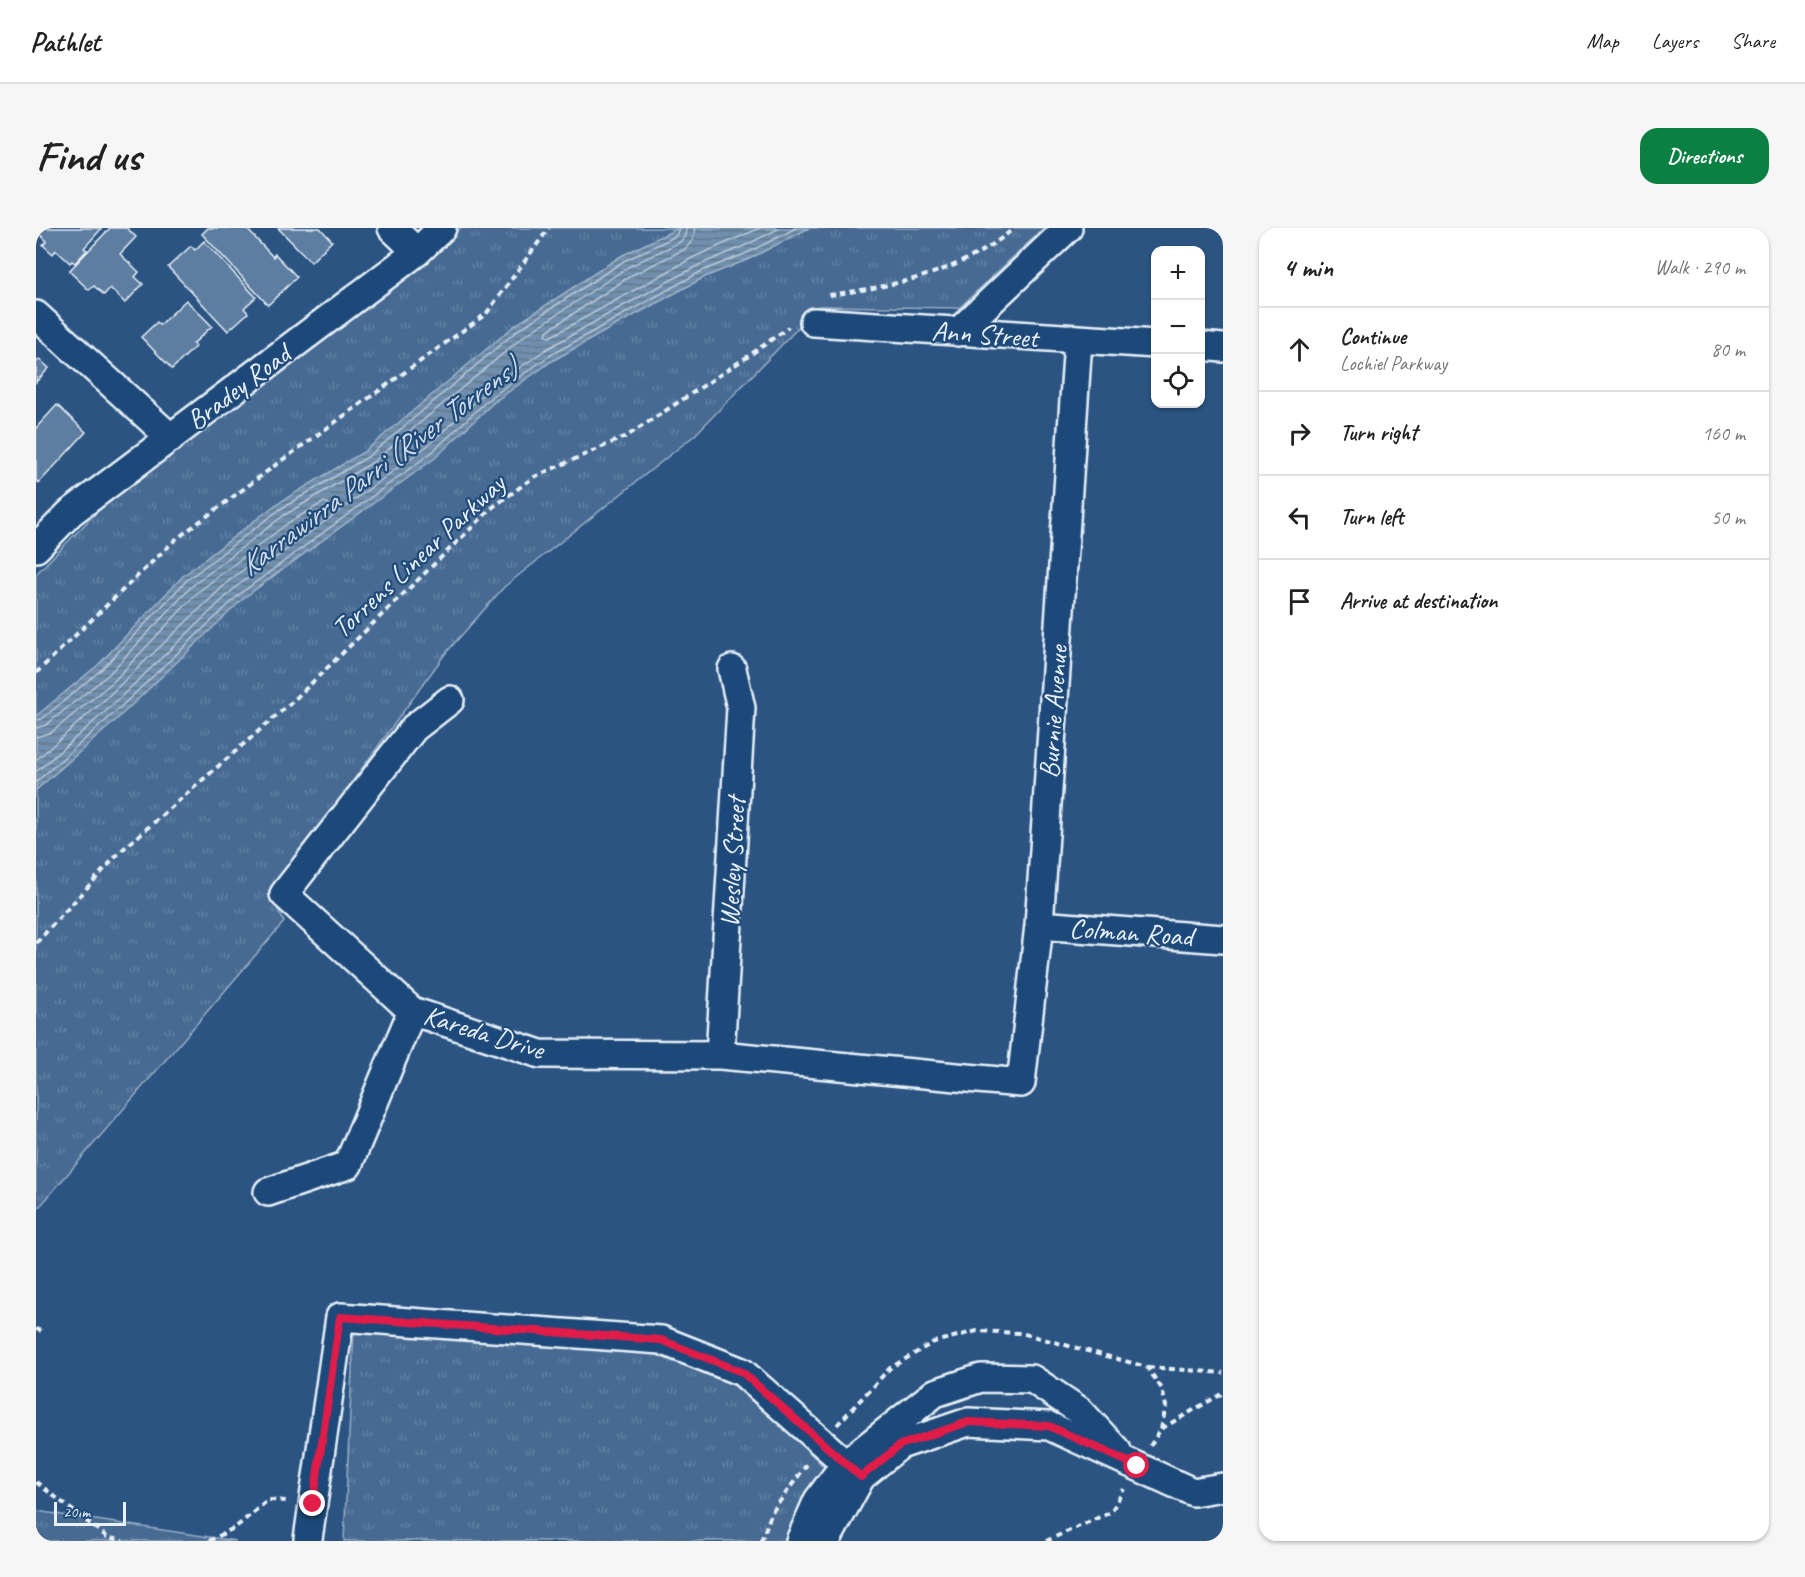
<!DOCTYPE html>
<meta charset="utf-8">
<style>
:root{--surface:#fff;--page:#f6f6f6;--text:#222;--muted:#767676;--line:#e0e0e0;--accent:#0b8043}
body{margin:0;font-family:Caveat,sans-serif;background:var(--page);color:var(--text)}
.controls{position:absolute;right:18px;top:18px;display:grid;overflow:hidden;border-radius:12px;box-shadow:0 2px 4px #0004}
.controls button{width:54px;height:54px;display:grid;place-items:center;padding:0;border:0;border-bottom:2px solid var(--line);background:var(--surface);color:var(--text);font:30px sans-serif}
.scale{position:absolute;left:18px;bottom:15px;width:72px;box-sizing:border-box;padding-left:6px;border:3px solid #e8f1f8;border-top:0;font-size:16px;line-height:21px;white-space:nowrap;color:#e8f1f8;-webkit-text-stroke:4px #1f4a7a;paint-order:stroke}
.stop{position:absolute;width:18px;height:18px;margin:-14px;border:4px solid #e11d48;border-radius:50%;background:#fff}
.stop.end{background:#e11d48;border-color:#fff;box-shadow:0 2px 6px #0008}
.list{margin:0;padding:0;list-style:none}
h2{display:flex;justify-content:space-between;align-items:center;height:78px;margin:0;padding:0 24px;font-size:26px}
h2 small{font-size:20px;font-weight:400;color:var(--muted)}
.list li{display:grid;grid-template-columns:39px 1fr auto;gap:18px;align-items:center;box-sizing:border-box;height:84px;padding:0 24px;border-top:2px solid var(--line)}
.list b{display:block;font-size:22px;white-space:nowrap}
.list p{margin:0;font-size:20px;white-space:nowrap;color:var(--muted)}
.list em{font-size:20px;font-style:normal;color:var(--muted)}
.icon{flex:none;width:33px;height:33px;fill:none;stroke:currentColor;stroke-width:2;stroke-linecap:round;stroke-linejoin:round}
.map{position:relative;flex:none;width:1187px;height:1313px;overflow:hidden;border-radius:18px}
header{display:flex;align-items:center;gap:36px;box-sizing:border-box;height:84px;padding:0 30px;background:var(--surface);border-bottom:2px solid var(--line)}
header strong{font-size:28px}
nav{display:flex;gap:33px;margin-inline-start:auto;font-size:21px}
.intro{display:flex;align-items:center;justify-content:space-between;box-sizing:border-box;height:144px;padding:0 36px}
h1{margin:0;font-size:42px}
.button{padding:15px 27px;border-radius:18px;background:var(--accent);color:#fff;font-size:21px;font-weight:700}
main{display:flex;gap:36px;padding:0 36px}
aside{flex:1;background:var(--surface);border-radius:18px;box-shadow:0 2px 4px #0004}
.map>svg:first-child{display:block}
</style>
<header>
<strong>Pathlet</strong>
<nav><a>Map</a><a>Layers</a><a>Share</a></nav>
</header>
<div class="intro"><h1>Find us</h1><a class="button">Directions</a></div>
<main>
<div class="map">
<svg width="1187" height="1313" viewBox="0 0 1187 1313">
<defs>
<pattern id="park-tufts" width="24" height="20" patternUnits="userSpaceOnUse" patternTransform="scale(1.5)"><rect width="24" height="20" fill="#476b93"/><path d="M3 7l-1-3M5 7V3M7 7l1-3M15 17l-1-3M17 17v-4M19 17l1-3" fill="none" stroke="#6281a3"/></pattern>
<pattern id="water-rules" width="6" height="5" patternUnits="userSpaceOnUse" patternTransform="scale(1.5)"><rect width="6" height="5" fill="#708ead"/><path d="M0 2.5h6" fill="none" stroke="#61768a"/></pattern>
</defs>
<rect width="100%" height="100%" fill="#2b5482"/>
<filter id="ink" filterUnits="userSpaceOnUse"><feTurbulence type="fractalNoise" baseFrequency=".0167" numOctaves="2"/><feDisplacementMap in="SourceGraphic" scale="12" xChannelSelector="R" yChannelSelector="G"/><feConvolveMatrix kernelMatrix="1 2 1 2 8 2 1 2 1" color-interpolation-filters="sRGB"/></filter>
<g filter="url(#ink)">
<!-- park -->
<path fill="url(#park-tufts)" stroke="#98aec6" stroke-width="1.5" d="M424 0H1008L923 80 783 78 659 207 468 359 409 426 235 666 248 694 0 983V346L64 281 383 40Z
M318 1100 612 1122 713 1163 793 1244 752 1304 749 1313H308Z
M0 1283 200 1313H0Z"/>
<!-- water -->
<path fill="url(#water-rules)" stroke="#a0b6cb" stroke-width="1.5" d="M642 0H773L713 31 669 49 591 91 516 133 458 174 399 230 209 369 79 493 0 562V488L62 437 147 348 239 277 329 223 478 98 585 28Z"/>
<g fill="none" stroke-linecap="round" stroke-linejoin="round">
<!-- shore -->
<path stroke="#b8c9da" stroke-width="1.5" d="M659 0 657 12 649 21 596 47 511 103 510 108 514 109 658 29 724 0
M0 492 6 491 66 441 151 352 243 282 333 228 482 102 588 33 640 8 643 0
M0 500 10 497 72 447 156 358 247 288 337 234 487 109 592 39 644 14 649 8 650 0
M0 509 16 504 78 453 162 364 252 295 288 274 292 275 291 279 194 352 64 476 0 532
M0 544 70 483 200 359 390 219 451 163 509 122 585 79 663 37 708 18 744 0
M0 554 75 488 205 365 395 225 455 169 513 128 588 86 666 43 711 25 760 0"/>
</g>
<!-- building -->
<path fill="#5d7da1" stroke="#e8f1f8" stroke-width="1.5" d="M0 0H66L48 20 51 22 39 35 36 33 34 35 20 22 17 26 7 17 11 13 0 3Z
M74 0H91L100 9 84 26 103 44 99 49 107 56 89 75 74 60 68 67 58 58 53 62 33 43Z
M172 0H210L237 29 239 26 261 49 232 77 166 6Z
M242 0H284L296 13 275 34Z
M168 13 220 69 208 80 212 85 192 103 132 39 155 18 159 22Z
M150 72 176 98 157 116 160 118 136 141 105 109 121 94 124 97Z
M3 131 13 140 0 154V135Z
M21 177 50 204 3 255 0 252V200Z"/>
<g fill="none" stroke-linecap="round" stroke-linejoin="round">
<defs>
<path id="minor" d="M356 0 381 24
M0 87 135 210
M778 94 1120 116
M922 104 1032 0
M1164 118 1187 120
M0 320 34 285 381 24 406 0
M414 472 378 500 248 666 376 783 504 826 684 827 985 855 1003 697 1042 112
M1003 697 1187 711
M684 827 705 480 696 441
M232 964 312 937 376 783
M272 1311 304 1089 625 1112 706 1144 825 1249
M764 1313 782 1272 809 1236 899 1165 945 1150 996 1151 1044 1183 1081 1223
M790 1313 825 1249 864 1217 932 1194 1013 1198 1157 1264 1187 1259"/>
</defs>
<!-- minor casing -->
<use href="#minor" stroke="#e8f1f8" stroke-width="32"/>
<!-- path -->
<path stroke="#e8f1f8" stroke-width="4" stroke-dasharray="6 4.5" stroke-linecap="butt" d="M793 67C858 58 927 45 978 0
M0 445 139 312 245 233 450 86 513 0
M0 715 85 623 256 474 457 279 498 249 591 208 714 127 753 99
M0 1101 5 1103
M1112 1139 1187 1145
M801 1197 854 1140 898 1114 941 1103 985 1105 1111 1139 1126 1161 1130 1178 1125 1201
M1114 1218 1125 1201 1187 1165
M0 1254 71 1309 87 1313
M173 1313 200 1299 232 1272 252 1273
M725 1313 736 1284 772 1235
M1010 1313 1075 1284 1088 1261"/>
<!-- minor -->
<use href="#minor" stroke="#1f4a7a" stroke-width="27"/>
</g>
</g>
<g fill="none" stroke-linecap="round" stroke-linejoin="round" filter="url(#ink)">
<!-- route -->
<path stroke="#e11d48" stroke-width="8" d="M277 1276 304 1089 625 1112 706 1144 825 1249 864 1217 932 1194 1013 1198 1101 1238"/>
</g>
<g text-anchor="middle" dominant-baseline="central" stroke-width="4.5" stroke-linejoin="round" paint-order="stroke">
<!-- street labels -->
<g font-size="28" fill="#e8f1f8" stroke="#1f4a7a">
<text transform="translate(949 106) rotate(4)">Ann Street</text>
<text transform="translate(202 159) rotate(-37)">Bradey Road</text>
<text transform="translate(382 328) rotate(-43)">Torrens Linear Parkway</text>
<text transform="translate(1017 484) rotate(-86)">Burnie Avenue</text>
<text transform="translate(696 634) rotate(-87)">Wesley Street</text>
<text transform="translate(1095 704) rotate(4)">Colman Road</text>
<text transform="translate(448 804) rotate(17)">Kareda Drive</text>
</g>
<!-- water labels -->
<g font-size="30" font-style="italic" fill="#d0dde9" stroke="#1f4a7a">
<text transform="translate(342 239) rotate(-37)">Karrawirra Parri (River Torrens)</text>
</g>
</g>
</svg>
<div class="controls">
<button>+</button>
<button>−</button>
<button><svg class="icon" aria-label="locate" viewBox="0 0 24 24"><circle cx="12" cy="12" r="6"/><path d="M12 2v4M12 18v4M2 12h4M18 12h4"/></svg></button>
</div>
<div class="scale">20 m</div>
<div class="stop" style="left:1101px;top:1238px"></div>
<div class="stop end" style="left:277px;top:1276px"></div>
</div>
<aside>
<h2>4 min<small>Walk · 290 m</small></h2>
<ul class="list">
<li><svg class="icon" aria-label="ahead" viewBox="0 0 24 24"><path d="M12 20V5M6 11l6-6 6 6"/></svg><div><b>Continue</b><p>Lochiel Parkway</p></div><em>80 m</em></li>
<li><svg class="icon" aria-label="right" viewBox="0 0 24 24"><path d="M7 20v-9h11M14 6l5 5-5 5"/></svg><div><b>Turn right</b></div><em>160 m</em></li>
<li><svg class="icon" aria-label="left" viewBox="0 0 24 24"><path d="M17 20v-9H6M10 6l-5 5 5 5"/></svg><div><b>Turn left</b></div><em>50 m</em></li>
<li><svg class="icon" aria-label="arrive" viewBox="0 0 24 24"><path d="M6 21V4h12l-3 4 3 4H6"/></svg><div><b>Arrive at destination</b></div></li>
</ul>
</aside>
</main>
